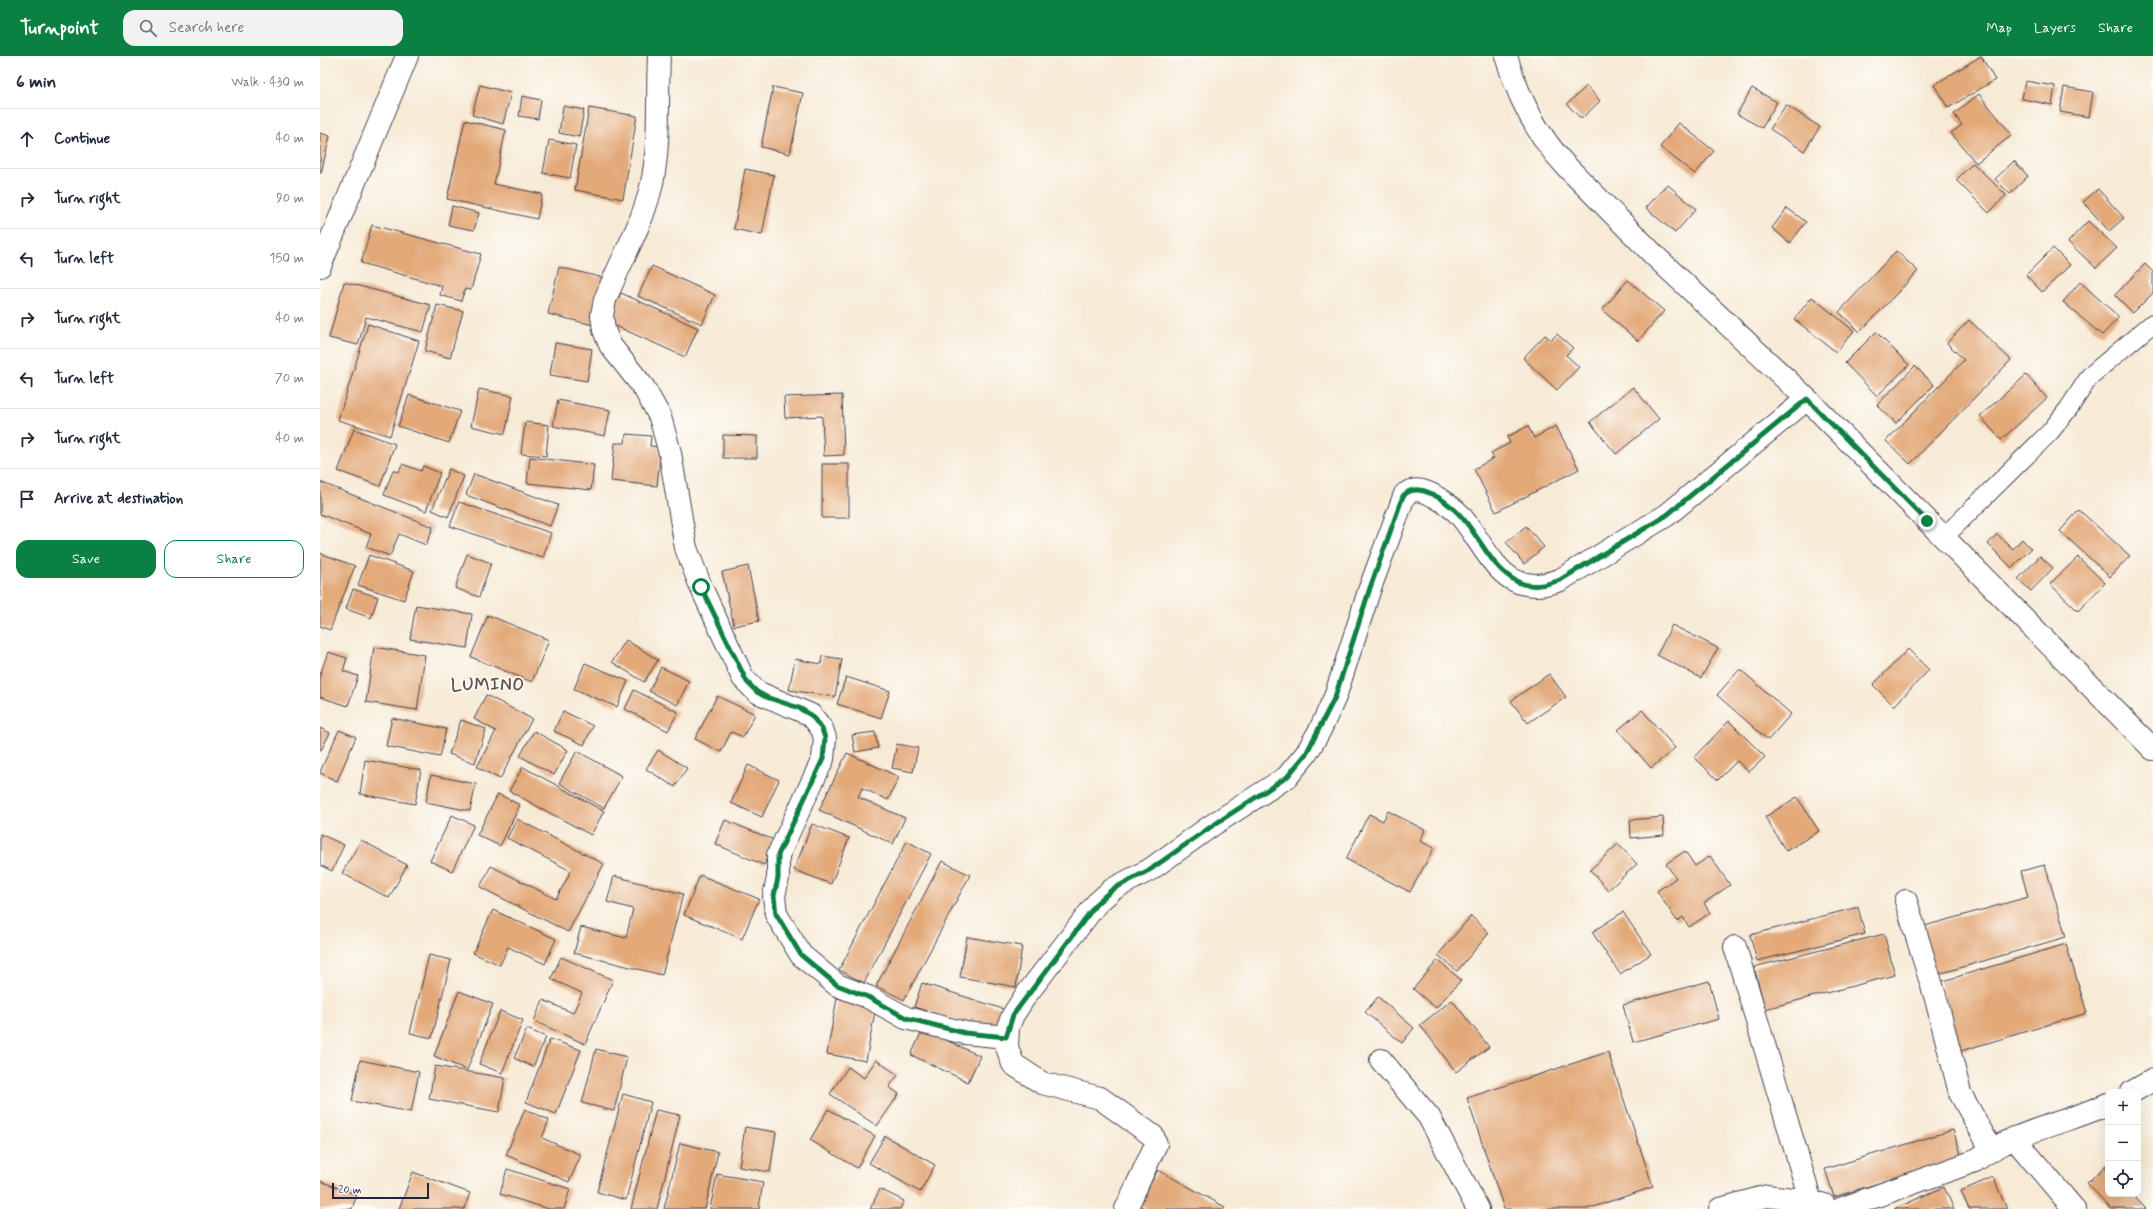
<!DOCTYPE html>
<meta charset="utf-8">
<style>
:root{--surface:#fff;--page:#f2f2f3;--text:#1f2937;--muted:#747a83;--line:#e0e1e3;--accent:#0b8043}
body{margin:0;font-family:Mynerve,sans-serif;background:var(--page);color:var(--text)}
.controls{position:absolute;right:12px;bottom:12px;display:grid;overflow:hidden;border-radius:8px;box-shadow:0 4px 16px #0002}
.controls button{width:36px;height:36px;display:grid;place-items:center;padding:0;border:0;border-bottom:1px solid var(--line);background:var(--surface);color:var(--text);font:20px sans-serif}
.scale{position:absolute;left:12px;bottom:10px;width:97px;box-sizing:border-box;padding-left:4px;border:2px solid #22223b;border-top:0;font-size:11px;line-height:14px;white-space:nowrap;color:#22223b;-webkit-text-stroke:3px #fdfcf7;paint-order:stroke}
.stop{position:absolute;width:12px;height:12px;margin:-9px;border:3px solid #0b8043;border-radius:50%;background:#fff}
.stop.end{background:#0b8043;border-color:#fff;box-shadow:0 1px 4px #0008}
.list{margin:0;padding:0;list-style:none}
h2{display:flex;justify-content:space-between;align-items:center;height:52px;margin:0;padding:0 16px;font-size:17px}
h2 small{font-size:13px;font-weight:400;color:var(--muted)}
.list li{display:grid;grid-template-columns:26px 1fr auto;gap:12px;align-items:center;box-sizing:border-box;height:60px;padding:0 16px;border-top:1px solid var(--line)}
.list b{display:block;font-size:15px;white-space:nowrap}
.list em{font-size:13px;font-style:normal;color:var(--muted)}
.actions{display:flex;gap:8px;padding:12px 16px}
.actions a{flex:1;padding:9px 0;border:1px solid var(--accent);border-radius:12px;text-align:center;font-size:14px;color:var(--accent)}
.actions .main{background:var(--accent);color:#fff}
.icon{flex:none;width:22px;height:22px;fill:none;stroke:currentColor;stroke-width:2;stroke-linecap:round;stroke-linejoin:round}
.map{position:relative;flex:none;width:1833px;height:1153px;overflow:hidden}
header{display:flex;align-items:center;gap:24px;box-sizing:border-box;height:56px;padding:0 20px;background:var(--accent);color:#fff}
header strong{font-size:19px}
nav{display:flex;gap:22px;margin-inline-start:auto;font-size:14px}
.search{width:280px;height:36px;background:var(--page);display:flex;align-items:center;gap:10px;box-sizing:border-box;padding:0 14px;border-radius:12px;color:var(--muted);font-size:15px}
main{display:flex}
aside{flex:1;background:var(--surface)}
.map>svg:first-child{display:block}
</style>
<header>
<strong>Turnpoint</strong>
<div class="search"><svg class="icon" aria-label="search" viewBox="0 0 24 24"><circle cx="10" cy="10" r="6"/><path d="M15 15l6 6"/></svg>Search here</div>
<nav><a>Map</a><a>Layers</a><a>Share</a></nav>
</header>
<main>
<aside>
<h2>6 min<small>Walk · 430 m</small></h2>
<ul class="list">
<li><svg class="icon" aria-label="ahead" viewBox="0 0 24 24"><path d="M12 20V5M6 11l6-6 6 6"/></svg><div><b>Continue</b></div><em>40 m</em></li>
<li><svg class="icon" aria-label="right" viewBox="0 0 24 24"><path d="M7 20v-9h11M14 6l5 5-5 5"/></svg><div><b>Turn right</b></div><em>90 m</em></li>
<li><svg class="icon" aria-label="left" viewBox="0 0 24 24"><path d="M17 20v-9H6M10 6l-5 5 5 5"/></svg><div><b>Turn left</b></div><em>150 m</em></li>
<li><svg class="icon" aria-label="right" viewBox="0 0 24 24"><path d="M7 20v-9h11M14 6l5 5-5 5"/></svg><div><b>Turn right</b></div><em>40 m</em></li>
<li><svg class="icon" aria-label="left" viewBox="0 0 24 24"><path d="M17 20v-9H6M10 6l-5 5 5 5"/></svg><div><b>Turn left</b></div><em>70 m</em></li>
<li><svg class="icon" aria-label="right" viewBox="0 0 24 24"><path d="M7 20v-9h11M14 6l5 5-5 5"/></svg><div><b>Turn right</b></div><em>40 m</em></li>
<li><svg class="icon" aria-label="arrive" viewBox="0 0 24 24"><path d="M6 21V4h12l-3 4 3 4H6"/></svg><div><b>Arrive at destination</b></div></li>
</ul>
<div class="actions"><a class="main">Save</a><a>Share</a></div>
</aside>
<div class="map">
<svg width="1833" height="1153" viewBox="0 0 1833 1153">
<rect width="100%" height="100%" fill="#fdfcf7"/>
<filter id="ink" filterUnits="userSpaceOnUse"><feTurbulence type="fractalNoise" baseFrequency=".025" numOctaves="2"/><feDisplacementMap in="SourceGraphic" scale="8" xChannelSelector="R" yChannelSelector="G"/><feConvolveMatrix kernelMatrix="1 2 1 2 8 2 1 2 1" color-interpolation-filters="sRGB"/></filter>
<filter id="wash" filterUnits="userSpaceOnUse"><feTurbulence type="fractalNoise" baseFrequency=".012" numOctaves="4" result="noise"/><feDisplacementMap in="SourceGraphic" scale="16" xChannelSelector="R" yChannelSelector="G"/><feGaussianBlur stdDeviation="0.9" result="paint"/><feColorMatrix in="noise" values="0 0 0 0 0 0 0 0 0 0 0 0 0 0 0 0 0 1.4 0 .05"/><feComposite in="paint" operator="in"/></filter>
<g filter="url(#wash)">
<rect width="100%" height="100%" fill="#f7ead6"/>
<g id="blocks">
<!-- building -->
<path fill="#e3a979" d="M1661 0 1675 24 1628 52 1614 29Z
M1705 25 1735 30 1732 49 1702 43Z
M160 29 191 37 183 68 152 59Z
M1267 30 1280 45 1261 63 1247 48Z
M453 31 483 37 470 98 441 91Z
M1744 31 1773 36 1769 61 1740 56Z
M1432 32 1457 46 1442 72 1417 58Z
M1659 38 1692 79 1656 107 1631 77 1642 69 1634 58Z
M202 40 221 44 218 63 199 60Z
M1466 49 1500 71 1484 95 1450 73Z
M243 50 264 54 259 81 239 77Z
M269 52 317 60 303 143 255 134Z
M145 64 186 74 174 128 222 138 217 163 127 143Z
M1359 67 1394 95 1375 118 1340 91Z
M0 77 10 80 1 117H0Z
M229 84 256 89 250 122 223 117Z
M1694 105 1708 120 1690 138 1675 123Z
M1653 107 1686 139 1669 157 1636 124Z
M425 113 454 119 442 179 414 173Z
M1347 128 1376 153 1355 177 1326 152Z
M1778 133 1804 162 1789 175 1763 146Z
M132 150 159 157 154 174 128 169Z
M1467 152 1486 166 1470 187 1452 172Z
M1768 165 1797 192 1776 212 1748 186Z
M52 169 161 198 151 234 145 233 141 245 120 239 122 230 41 207Z
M1733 192 1750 209 1722 236 1706 219Z
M1576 195 1598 215 1540 276 1519 256Z
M1825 208 1833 216V237L1813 257 1795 239Z
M332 210 395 239 382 268 318 240Z
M239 211 284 222 273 269 228 258Z
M1308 224 1344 255 1318 285 1282 254Z
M24 226 111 249 103 276 46 261 38 289 9 282Z
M1760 226 1799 261 1782 279 1743 246Z
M301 237 378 272 365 301 287 266Z
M1492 241 1534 275 1516 296 1474 263Z
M117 249 143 255 130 302 105 295Z
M1649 264 1691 304 1590 408 1566 385 1644 304 1627 287Z
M48 268 99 285 70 380 18 364Z
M1556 276 1589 309 1557 340 1525 307Z
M1237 278 1253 292 1246 299 1259 311 1237 334 1203 302 1225 279 1231 284Z
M235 287 272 293 267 325 230 319Z
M1595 310 1614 329 1576 367 1557 349Z
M1706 319 1727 342 1681 384 1660 360Z
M1313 331 1339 363 1296 398 1270 366Z
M159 333 193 340 185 378 151 370Z
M89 339 140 355 129 387 78 370Z
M522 339 524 399 504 400 502 360 465 362 464 341Z
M238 344 290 354 285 380 233 370Z
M205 366 229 369 226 400 201 398Z
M1208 370 1214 382 1236 370 1259 413 1176 456 1154 413 1174 402 1171 397 1190 387 1187 381Z
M34 373 75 388 60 430 18 415Z
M306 378 331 380 330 390 341 391 337 430 291 425 295 387H305Z
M403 379 437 380V402H403Z
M210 401 274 409 271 434 207 427Z
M82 408 101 415 103 410 120 417 106 455 64 439 73 414 79 416Z
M502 408H529V462H502Z
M129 413 144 420 128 461 112 454Z
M154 418 238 449 230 470 146 439Z
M0 426 113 471 106 489 79 478 70 500 46 491 51 478 0 458Z
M139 446 231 477 223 502 130 470Z
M1759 454 1810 500 1790 521 1740 475Z
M1206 470 1224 491 1204 508 1186 486Z
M1677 478 1693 493 1702 483 1711 493 1692 512 1668 488Z
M0 497 35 510 10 574 0 570Z
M147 498 171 507 159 541 135 532Z
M49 499 94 515 84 544 38 529Z
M1720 500 1733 512 1711 535 1698 523Z
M1758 501 1785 527 1758 555 1730 528Z
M428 510 439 565 414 570 402 516Z
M33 533 58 541 51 562 26 553Z
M96 549 152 558 147 592 90 583Z
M168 559 229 584 212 626 151 601Z
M1352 569 1398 592 1381 622 1337 599Z
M306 584 338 604 324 626 292 606Z
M54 591 105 599 97 654 46 646Z
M1588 593 1609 614 1574 650 1553 629Z
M8 596 27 602 23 615 38 620 28 650 0 641V619Z
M502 600 522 603 515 641 469 634 475 603 501 608Z
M265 607 308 625 297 651 254 633Z
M341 611 369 625 357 649 329 635Z
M1420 613 1471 658 1448 684 1397 639Z
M1229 618 1246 641 1208 667 1191 645Z
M526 621 570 635 561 662 517 648Z
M314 634 358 656 348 675 305 653Z
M166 639 212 663 180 723 157 711 176 675 154 663Z
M397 640 435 658 423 681 411 676 401 696 375 683Z
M1322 654 1355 692 1331 712 1298 674Z
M243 655 273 670 264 689 234 675Z
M72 662 126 673 120 701 66 690Z
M141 664 166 673 155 707 129 698Z
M1409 665 1445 701 1429 716 1417 705 1398 724 1374 701Z
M0 672 10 677 1 694H0Z
M19 674 36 681 17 725 0 717V716Z
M214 675 248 694 234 719 200 700Z
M555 676 558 692 535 696 532 679Z
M577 688 598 692 593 716 572 712Z
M338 694 367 712 355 731 326 713Z
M257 695 302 720 284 752 239 727Z
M527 697 579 721 568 744 542 732 538 741 585 762 573 788 499 754Z
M45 704 101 714 95 748 40 738Z
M428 709 459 724 442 761 411 747Z
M203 711 284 755 271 779 189 735Z
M111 719 156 728 150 755 106 746Z
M178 738 200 749 180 790 157 779Z
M1477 741 1499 775 1466 795 1445 761Z
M1068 755 1105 774 1100 785 1114 792 1090 836 1026 803 1049 758 1063 765Z
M132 759 154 769 132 815 110 805Z
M1343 761 1344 779 1311 782 1310 764Z
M197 763 284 808 248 876 160 831 171 810 236 843 251 815 187 782Z
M405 764 454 784 444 809 395 788Z
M492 768 529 782 511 828 474 814Z
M0 778 24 789 12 815 0 809Z
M41 784 87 809 69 842 22 817Z
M587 785 611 798 544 927 519 914Z
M1298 788 1317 808 1288 834 1270 814Z
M1365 795 1375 810 1390 800 1410 829 1384 847 1390 857 1369 871 1363 861 1357 865 1337 835 1356 822 1346 808Z
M622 805 650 819 584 944 556 930Z
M1725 809 1746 881 1615 919 1601 871 1708 841 1701 815Z
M380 819 439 843 422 883 364 859Z
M294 820 363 838 342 919 254 897 261 871 306 882 313 853 287 846Z
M1538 851 1545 878 1437 905 1430 879Z
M173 854 236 883 225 908 188 891 180 909 153 897Z
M1303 856 1331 898 1300 918 1272 876Z
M1151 860 1169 877 1137 915 1118 899Z
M1564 878 1575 919 1445 953 1434 911Z
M647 881 702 890 696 931 640 921Z
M1746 888 1767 957 1641 995 1620 926Z
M109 899 131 904 112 982 90 977Z
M241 901 293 924 265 988 214 965 223 944 253 957 262 937 231 923Z
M1118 904 1141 924 1116 952 1093 933Z
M1389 925 1399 963 1313 986 1303 949Z
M602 927 683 953 675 977 594 951Z
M139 935 173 948 147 1014 114 1000Z
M1058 941 1094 972 1082 987 1045 956Z
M517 942 556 950 546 1005 507 998Z
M1132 944 1169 991 1136 1016 1100 969Z
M180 955 203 964 182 1017 159 1008Z
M207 973 226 981 213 1011 194 1002Z
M603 973 660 1000 648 1026 591 999Z
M230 983 261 994 236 1058 206 1046Z
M276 993 307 1001 294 1055 262 1047Z
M1288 996 1333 1131 1267 1153H1184L1147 1042Z
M40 1004 99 1016 91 1056 32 1045Z
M556 1004 578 1019 569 1031 579 1038 557 1070 510 1038 528 1011 544 1022Z
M115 1010 185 1022 179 1056 109 1043Z
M303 1038 331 1046 306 1144 277 1136Z
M205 1053 229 1064 222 1082 261 1099 249 1126 186 1099Z
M508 1053 555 1080 537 1112 490 1084Z
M336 1054 360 1059 337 1153H311Z
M425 1071 456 1076 450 1116 419 1111Z
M1633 1074 1642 1101 1514 1141 1505 1113Z
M565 1080 615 1109 600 1136 549 1107Z
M360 1087 398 1096 385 1153H344Z
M1786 1109 1788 1138H1812L1826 1153H1791L1767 1127Z
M187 1113 250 1133 244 1153H229L180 1138Z
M838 1114 905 1151 904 1153H826L819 1149Z
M93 1116 150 1137 144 1153H79Z
M397 1118 443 1126 439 1153H390Z
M1673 1121 1687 1153H1649L1641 1135Z
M0 1125 37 1139 32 1153H0Z
M1624 1131 1634 1153H1574Z
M560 1133 584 1145 580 1153H550Z"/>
</g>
</g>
<g filter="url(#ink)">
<use href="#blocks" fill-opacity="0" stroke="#424052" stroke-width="1"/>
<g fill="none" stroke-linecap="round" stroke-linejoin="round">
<defs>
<path id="service" d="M1624 481 1730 376 1749 352 1770 320 1833 267"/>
<path id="minor" d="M339 0C337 41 340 82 333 122 325 165 301 203 285 244L282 259 284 274 290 289 324 332 340 361 350 397 366 492 381 531 423 622 437 636 491 659 502 673 505 682 503 703 458 799V822L454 840 456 858 481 899 517 929 548 941 586 962 645 977 686 981
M1186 0C1198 41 1217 79 1246 110L1336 201 1487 343 1833 693
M0 210 87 0
M1586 845 1616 943 1640 1037 1671 1093
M1415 891 1493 1153
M1061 1004 1109 1061 1158 1153
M1812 1036 1833 1024
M1694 1082 1754 1153
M806 1153 836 1088 833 1080 780 1042 722 1027 693 1008 687 991 688 971 693 959 706 939 777 847 793 833 831 813 891 770 967 721 986 698 1000 674 1015 641 1050 532 1085 438C1097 431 1105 435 1116 441 1124 446 1132 451 1138 457 1156 476 1173 517 1198 526 1213 531 1225 529 1240 524L1347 459 1487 343
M1400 1153 1447 1140 1491 1145 1504 1149
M1520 1153 1655 1105C1694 1075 1744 1068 1788 1048"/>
</defs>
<!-- service casing -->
<use href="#service" stroke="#424052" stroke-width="20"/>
<!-- minor casing -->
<use href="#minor" stroke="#424052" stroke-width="24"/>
<!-- service -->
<use href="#service" stroke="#fff" stroke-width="18"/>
<!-- minor -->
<use href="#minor" stroke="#fff" stroke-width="22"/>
</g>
</g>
<g fill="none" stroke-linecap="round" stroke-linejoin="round" filter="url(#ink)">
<!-- route -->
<path stroke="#0b8043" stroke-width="5" d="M381 531 427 626 437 636 446 641 479 652 491 659 502 673 505 682 503 703 458 799V822L454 840 456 858 481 899 517 929 548 941 586 962 645 977 686 981 693 959 777 847 793 833 831 813 892 770 967 721 986 698 1015 641 1050 532 1083 440C1098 423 1127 446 1138 457 1159 478 1169 510 1196 525 1210 533 1226 529 1240 524L1347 459 1487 343 1607 465"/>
</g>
<g text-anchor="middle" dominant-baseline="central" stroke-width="3" stroke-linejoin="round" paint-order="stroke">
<!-- district labels -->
<g font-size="17" font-weight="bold" letter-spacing="1" fill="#665151" stroke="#fdfcf7">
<text x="168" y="629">LUMINO</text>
</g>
</g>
</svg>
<div class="controls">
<button>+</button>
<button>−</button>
<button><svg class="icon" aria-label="locate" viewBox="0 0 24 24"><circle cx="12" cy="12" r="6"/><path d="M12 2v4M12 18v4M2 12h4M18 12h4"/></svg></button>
</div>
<div class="scale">20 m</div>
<div class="stop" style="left:381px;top:531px"></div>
<div class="stop end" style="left:1607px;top:465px"></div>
</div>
</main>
